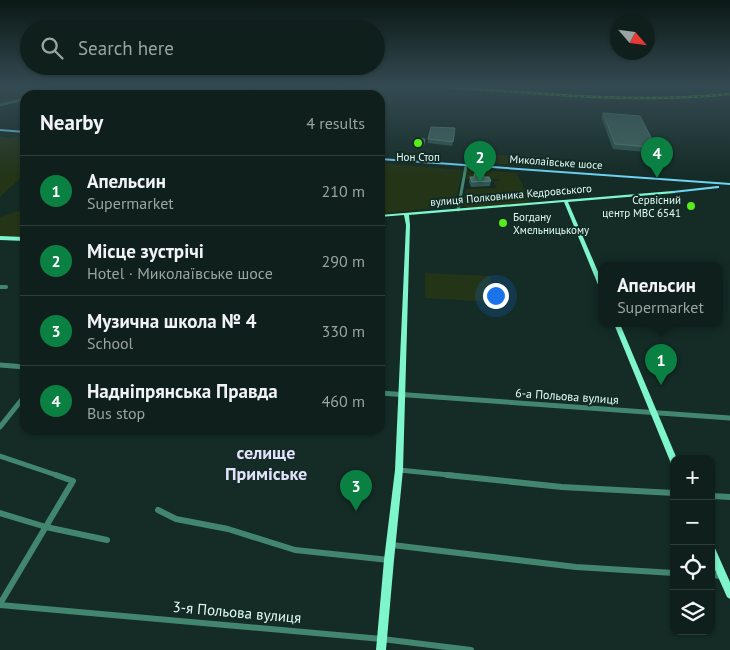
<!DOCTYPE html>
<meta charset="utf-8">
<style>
:root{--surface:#0f201c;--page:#1d2d29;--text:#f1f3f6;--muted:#9ba3a3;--line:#2f3e3b;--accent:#0b8043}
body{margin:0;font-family:"PT Sans",sans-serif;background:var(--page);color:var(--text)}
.controls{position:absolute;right:15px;bottom:15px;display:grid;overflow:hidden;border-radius:10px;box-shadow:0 1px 4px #0004}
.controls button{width:45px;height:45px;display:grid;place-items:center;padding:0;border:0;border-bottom:1px solid var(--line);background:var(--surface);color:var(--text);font:25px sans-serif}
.compass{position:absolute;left:610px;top:15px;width:45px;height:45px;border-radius:50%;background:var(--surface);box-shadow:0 1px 4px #0004;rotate:118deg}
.you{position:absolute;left:495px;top:295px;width:18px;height:18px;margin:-12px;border:4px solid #fff;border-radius:50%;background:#1a73e8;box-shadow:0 0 0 8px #1a73e833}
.badge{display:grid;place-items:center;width:32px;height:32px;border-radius:50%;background:var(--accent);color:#fff;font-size:16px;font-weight:700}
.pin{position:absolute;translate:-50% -41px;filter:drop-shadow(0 1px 2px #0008)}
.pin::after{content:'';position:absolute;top:26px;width:18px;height:15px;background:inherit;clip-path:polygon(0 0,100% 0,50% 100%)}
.popup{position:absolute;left:598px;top:262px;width:125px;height:65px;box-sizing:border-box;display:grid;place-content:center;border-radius:10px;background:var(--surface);filter:drop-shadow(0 1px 4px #0005);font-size:16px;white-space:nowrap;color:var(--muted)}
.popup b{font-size:19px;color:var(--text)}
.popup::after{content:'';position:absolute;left:50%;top:100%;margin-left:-10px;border:10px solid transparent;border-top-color:var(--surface)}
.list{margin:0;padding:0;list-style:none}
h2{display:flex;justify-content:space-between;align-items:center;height:65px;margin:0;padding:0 20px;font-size:21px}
h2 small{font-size:16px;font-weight:400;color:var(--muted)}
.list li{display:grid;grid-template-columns:32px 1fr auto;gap:15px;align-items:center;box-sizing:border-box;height:70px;padding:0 20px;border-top:1px solid var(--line)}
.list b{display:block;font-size:19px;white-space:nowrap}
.list p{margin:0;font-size:16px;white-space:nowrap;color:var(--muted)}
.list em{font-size:16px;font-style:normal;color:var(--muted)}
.icon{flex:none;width:28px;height:28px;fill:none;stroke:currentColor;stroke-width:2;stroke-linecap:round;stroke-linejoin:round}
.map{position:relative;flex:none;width:730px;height:650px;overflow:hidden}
.search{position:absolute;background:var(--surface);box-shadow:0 1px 4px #0004;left:20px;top:20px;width:365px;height:55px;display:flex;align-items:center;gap:12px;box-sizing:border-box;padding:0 18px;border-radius:28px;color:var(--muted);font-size:19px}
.panel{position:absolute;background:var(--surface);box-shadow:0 1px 4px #0004;left:20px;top:90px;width:365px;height:345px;border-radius:15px}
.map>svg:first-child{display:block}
</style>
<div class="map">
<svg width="730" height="650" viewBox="0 0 730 650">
<rect width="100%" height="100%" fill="#142b26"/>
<!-- green -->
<path fill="#233417" d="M0 86H54L34 95H25V98L0 104Z
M25 135V174L0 197V136L8 138Z
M471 154 539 156 543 167 471 162Z
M380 163 463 170 454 206 380 214Z
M467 169 517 173 531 203 468 208 462 205 466 189 497 188 493 181H500L499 179H466Z
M25 209V237L0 236V217Z
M425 273 490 276 494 302 425 298Z"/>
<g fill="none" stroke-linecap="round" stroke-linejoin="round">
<!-- street-far4 -->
<path stroke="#43866f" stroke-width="2.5" d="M331 86 343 88 339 95
M35 95 55 86
M0 105 25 99"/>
<!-- street-far3 -->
<path stroke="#43866f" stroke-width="3" d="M458 210 466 166"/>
<!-- street-far2 -->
<path stroke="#43866f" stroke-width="4" d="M0 287H6"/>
<!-- street-far1 -->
<path stroke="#43866f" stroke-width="5" d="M0 365 25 367
M380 393 730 418
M0 427 23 398
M0 456 59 476
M399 470 459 476"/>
<!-- street -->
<path stroke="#43866f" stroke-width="6" d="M447 475 562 487 674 493
M711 496 730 497
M158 510 176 519 228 529 295 550 389 560
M0 513 46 527 107 540
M392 545 576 567 674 573
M711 575 722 576
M0 604 73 481 56 475
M0 605 382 639 471 650"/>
<!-- secondary -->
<path fill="#7ef5cb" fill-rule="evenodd" d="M673 191 675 192V193L568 202 602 281V289L599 287 564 202 409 215 410 225 403 470 394 560 386 650H376L384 560 395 470 406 225 404 215 380 217V215Z
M0 236 25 237V241L0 240Z
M614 324H620L677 459H674V465L671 464 670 461Z
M711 544 714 546 730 582V599L727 597 711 561Z"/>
<!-- primary -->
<path fill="#6fd3f4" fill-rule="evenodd" d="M0 129 25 131V133L0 131Z
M380 158 730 183V185L380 160Z
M717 186H719V188L673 193 671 192 673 191Z"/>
<defs>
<path id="rail" d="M434 86C533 93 631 104 730 94"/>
</defs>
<!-- rail casing -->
<use href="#rail" stroke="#56ed1b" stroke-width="2.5"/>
<!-- rail -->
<use href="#rail" stroke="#142b26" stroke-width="1" stroke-dasharray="3" stroke-linecap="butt"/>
</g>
<!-- wall -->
<path fill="#2e574f" d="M603 113 654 143 660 148 657 153 613 149 601 117Z
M455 128 452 146 428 143V139Z
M425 142 424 146H418V143Z
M474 174 484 177 491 181 490 186 471 187 469 182 470 177H473Z"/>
<!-- building -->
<path fill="#416861" stroke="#5a8078" d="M603 113 640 116 654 143 657 144 660 148 615 144Z
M431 127 455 128 453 142 428 139Z
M419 138 425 139 424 143H418Z
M483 173 484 177H489L491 181 472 182 470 177H475L474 174Z"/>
<!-- sky -->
<linearGradient id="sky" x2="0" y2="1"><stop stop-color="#0b1815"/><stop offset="0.49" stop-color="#344a52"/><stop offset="1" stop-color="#344a52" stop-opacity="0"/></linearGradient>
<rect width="730" height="177" fill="url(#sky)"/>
<!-- markers -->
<g fill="#56ed1b" stroke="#142b26" stroke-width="2">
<circle cx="418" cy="143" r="5"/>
<circle cx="691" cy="206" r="5"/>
<circle cx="503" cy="223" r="5"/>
</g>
<g text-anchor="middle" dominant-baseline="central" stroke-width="4" stroke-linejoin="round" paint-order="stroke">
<!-- far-poi labels -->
<g font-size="11" fill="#e0fdf5" stroke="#142b26">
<text x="418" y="157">Нон Стоп</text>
<text x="681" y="200" text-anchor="end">Сервісний<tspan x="681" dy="13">центр МВС 6541</tspan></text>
<text x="513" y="217" text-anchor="start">Богдану<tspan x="513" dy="13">Хмельницькому</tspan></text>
</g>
<!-- far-street labels -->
<g font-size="11" fill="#e0fdf5" stroke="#142b26">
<text transform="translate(556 162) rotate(4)">Миколаївське шосе</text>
<text transform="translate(511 195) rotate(-5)">вулиця Полковника Кедровського</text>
</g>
<!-- street labels -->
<g font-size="12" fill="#e0fdf5" stroke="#142b26">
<text transform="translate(567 396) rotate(4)">6-а Польова вулиця</text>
</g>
<!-- near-street labels -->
<g font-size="15" fill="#e0fdf5" stroke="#142b26">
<text transform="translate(237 612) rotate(5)">3-я Польова вулиця</text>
</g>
<!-- near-quarter labels -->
<g font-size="18" font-weight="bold" fill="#e2e2fd" stroke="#142b26">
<text x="266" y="452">селище<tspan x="266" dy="21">Приміське</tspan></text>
</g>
</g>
</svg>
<div class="controls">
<button>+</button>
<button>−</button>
<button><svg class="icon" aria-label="locate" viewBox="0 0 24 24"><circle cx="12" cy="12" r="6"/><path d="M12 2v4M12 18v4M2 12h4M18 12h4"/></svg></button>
<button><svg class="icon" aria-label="layers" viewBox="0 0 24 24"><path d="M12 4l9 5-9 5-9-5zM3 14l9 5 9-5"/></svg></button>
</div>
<svg class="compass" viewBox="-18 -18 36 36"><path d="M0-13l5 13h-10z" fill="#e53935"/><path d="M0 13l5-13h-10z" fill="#9ba3a3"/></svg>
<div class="you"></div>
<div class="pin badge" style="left:661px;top:385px">1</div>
<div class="popup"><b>Апельсин</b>Supermarket</div>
<div class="pin badge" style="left:480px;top:182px">2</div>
<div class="pin badge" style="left:356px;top:511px">3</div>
<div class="pin badge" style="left:657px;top:178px">4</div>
<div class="search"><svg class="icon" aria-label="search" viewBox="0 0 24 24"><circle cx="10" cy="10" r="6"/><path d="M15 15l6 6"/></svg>Search here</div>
<section class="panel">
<h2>Nearby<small>4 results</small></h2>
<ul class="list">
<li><span class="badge">1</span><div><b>Апельсин</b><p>Supermarket</p></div><em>210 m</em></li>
<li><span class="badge">2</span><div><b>Місце зустрічі</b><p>Hotel · Миколаївське шосе</p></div><em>290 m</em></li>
<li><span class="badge">3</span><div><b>Музична школа № 4</b><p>School</p></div><em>330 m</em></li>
<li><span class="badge">4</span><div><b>Надніпрянська Правда</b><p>Bus stop</p></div><em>460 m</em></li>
</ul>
</section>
</div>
